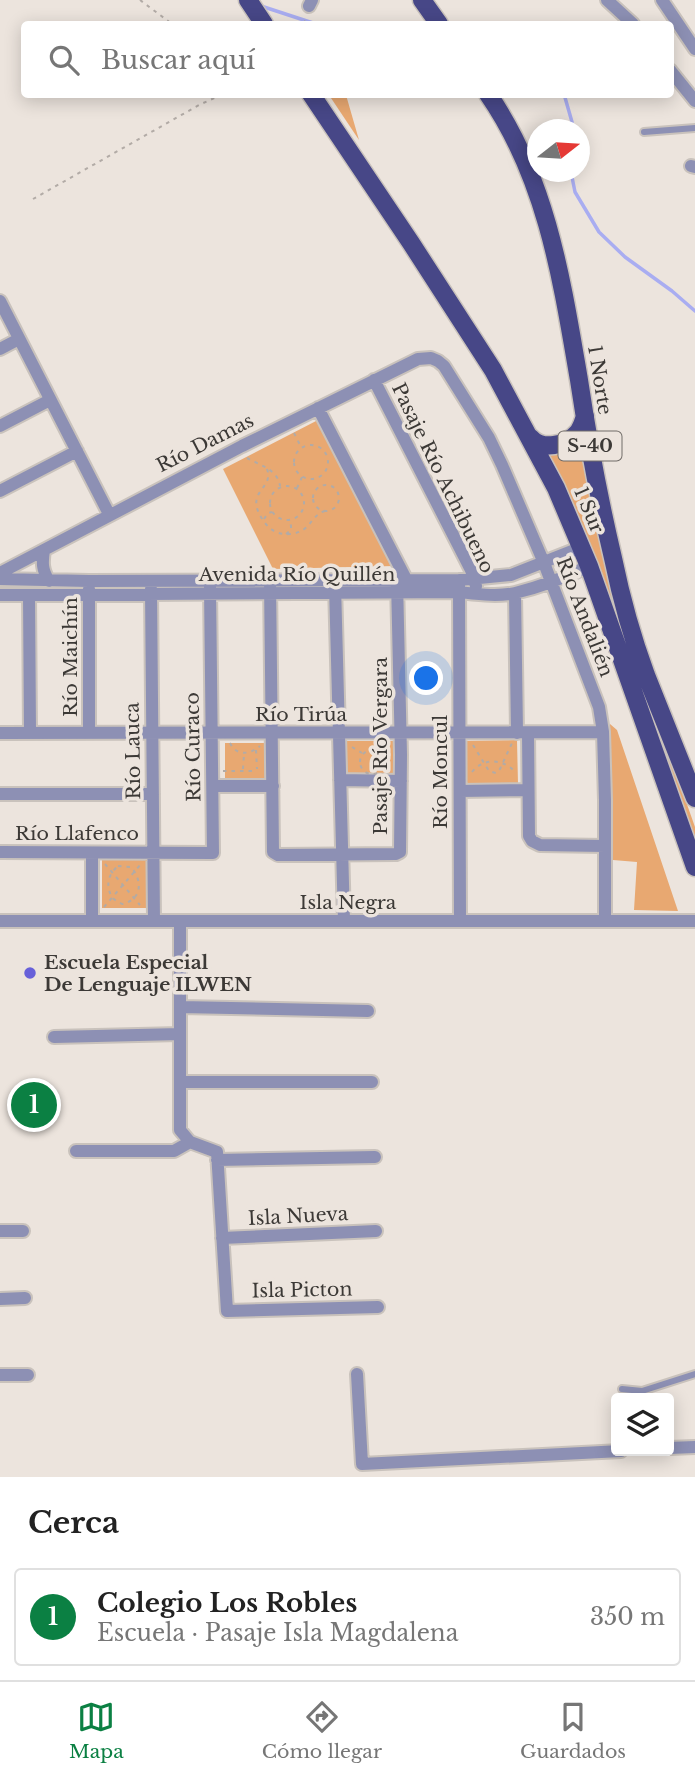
<!DOCTYPE html>
<html lang="es">
<meta charset="utf-8">
<style>
:root{--surface:#fff;--page:#f6f6f6;--text:#222;--muted:#767676;--line:#e0e0e0;--accent:#0b8043}
body{margin:0;font-family:"Libre Baskerville",serif;background:var(--page);color:var(--text)}
.controls{position:absolute;right:21px;bottom:21px;display:grid;overflow:hidden;border-radius:7px;box-shadow:0 4px 18px #0003}
.controls button{width:63px;height:63px;display:grid;place-items:center;padding:0;border:0;border-bottom:2px solid var(--line);background:var(--surface);color:var(--text);font:35px sans-serif}
.compass{position:absolute;left:527px;top:119px;width:63px;height:63px;border-radius:50%;background:var(--surface);box-shadow:0 4px 18px #0003;rotate:73deg}
.you{position:absolute;left:427px;top:679px;width:24px;height:24px;margin:-18px;border:5px solid #fff;border-radius:50%;background:#1a73e8;box-shadow:0 0 0 10px #1a73e833}
.badge{display:grid;place-items:center;width:46px;height:46px;border-radius:50%;background:var(--accent);color:#fff;font-size:23px;font-weight:700}
.pin{position:absolute;translate:-50% -50%;border:4px solid #fff;box-shadow:0 2px 7px #0006}
.list{margin:0;padding:0;list-style:none}
h2{display:flex;justify-content:space-between;align-items:center;height:91px;margin:0;padding:0 28px;font-size:30px}
h2 small{font-size:23px;font-weight:400;color:var(--muted)}
.list li{display:grid;grid-template-columns:46px 1fr auto;gap:21px;align-items:center;box-sizing:border-box;height:98px;margin:0 14px 14px;padding:0 14px;border:2px solid var(--line);border-radius:7px}
.list b{display:block;font-size:26px;white-space:nowrap}
.list p{margin:0;font-size:23px;white-space:nowrap;color:var(--muted)}
.list em{font-size:23px;font-style:normal;color:var(--muted)}
.icon{flex:none;width:38px;height:38px;fill:none;stroke:currentColor;stroke-width:2;stroke-linecap:round;stroke-linejoin:round}
.map{position:relative;flex:none;width:695px;height:1477px;overflow:hidden}
.search{position:absolute;background:var(--surface);box-shadow:0 4px 18px #0003;left:21px;right:21px;top:21px;height:77px;display:flex;align-items:center;gap:18px;box-sizing:border-box;padding:0 24px;border-radius:7px;color:var(--muted);font-size:26px}
.sheet{height:203px;background:var(--surface)}
nav{display:flex;justify-content:space-around;align-items:center;box-sizing:border-box;height:98px;border-top:2px solid var(--line);background:var(--surface);font-size:19px;color:var(--muted)}
nav a{display:grid;justify-items:center;gap:4px}
nav .on{color:var(--accent)}
.map>svg:first-child{display:block}
</style>
<div class="map">
<svg width="695" height="1477" viewBox="0 0 695 1477">
<rect width="100%" height="100%" fill="#ece4dd"/>
<!-- green -->
<path fill="#e8a871" d="M329 95H346L359 140Z
M318 420 394 566 273 569 223 469Z
M581 438 599 540 618 609 695 827V844L543 452Z
M610 724 617 730 678 911 634 910 637 862 613 860Z
M517 740 518 784 464 785 463 741Z
M344 741H397V776L346 774Z
M225 743H272L271 780H225Z
M102 860H147V908H102Z"/>
<g fill="none" stroke-linecap="round" stroke-linejoin="round">
<!-- stream -->
<path stroke="#a9adf1" stroke-width="3.5" d="M261 6 316 24
M564 94 572 122 570 130
M571 172 575 192 599 232 625 257 672 291 695 311"/>
<defs>
<path id="service" d="M644 132 695 128
M622 1389 642 1391 695 1374"/>
<path id="minor" d="M607 0 633 24
M662 0 695 49
M309 6 312 0
M670 70 695 101
M691 166 695 167
M0 301 109 514
M0 349 19 339
M374 380 471 570 476 586
M318 408 407 581 408 586
M0 426 50 400
M0 491 77 451
M44 550C42 563 42 570 49 581
M0 573 242 446 418 359 431 358 438 361 444 366 489 438 502 465 544 563 599 707 603 732 605 800V921
M0 579 89 581 459 580 511 575 582 547
M270 580 273 852 278 855 396 854 400 852 401 755 397 581
M459 584 460 921
M335 585 344 921
M151 589 154 921
M515 593 517 733
M0 595 459 592C477 594 497 597 515 593 540 587 566 577 589 566
M29 595 30 733
M0 733 603 732
M89 733V589
M528 733 529 836 532 841 540 845 605 846
M340 780 401 781
M213 786H273
M460 791 528 790
M0 794H153
M0 852 213 853 210 587
M0 921H695
M92 921V853
M180 921V1130L190 1142 217 1152 227 1311 378 1307
M180 1007 368 1011
M54 1037 180 1034
M180 1082H372
M76 1151H174L190 1142
M217 1160 375 1157
M0 1231H23
M222 1238 376 1231
M0 1299 25 1298
M357 1374 362 1464 621 1451
M0 1375H28
M669 1448 695 1447"/>
<path id="primary" d="M248 0 264 24
M422 0 439 24
M311 94 411 243 493 370 556 488 589 566 695 867
M488 94C547 179 562 281 579 380 588 440 599 499 613 558 621 597 632 637 646 675 662 716 679 757 695 798
M530 437C542 451 566 446 578 432 582 427 583 422 585 416"/>
</defs>
<!-- service casing -->
<use href="#service" stroke="#c9c2bc" stroke-width="10"/>
<!-- minor casing -->
<use href="#minor" stroke="#c9c2bc" stroke-width="16"/>
<!-- primary casing -->
<use href="#primary" stroke="#c9c2bc" stroke-width="21"/>
<!-- path -->
<path stroke="#b2aba6" stroke-width="2" stroke-dasharray="3.5 5" stroke-linecap="butt" d="M140 0 172 24
M304 24 306 18
M33 199 199 105 223 94
M294 433 301 447
M294 462a17 17 0 1 1 34 0a17 17 0 1 1-34 0Z
M247 458C260 465 278 470 280 486
M267 469C275 490 241 491 265 523 271 531 280 535 290 534 312 532 310 515 325 511
M313 498a13 13 0 1 1 26 0a13 13 0 1 1-26 0Z
M270 503a17 17 0 1 1 34 0a17 17 0 1 1-34 0Z
M297 488 302 477
M264 519 268 513 272 512
M286 534 291 530V526L290 521
M230 743C236 756 250 755 260 746
M473 745 489 771 496 773 500 769 512 743
M352 747 362 753
M360 762a12 12 0 1 1 24 0a12 12 0 1 1-24 0Z
M256 750 257 769
M382 754 389 744
M243 769 244 754
M223 771H257
M472 772C483 758 503 758 515 772
M105 864 140 905
M118 866 131 867C143 881 142 900 122 904L112 898C106 885 107 876 118 866Z
M104 907 141 864"/>
<!-- service -->
<use href="#service" stroke="#8d90b4" stroke-width="6"/>
<!-- minor -->
<use href="#minor" stroke="#8d90b4" stroke-width="12"/>
<!-- primary -->
<use href="#primary" stroke="#474787" stroke-width="18"/>
</g>
<!-- markers -->
<circle fill="#6760d9" stroke="#ece4dd" stroke-width="2.5" cx="30" cy="973" r="7"/>
<g text-anchor="middle" dominant-baseline="central" stroke-width="7" stroke-linejoin="round" paint-order="stroke">
<!-- shield labels -->
<rect fill="#ece4dd" stroke="#716c68" stroke-width="2" x="558.5" y="431.5" width="63" height="29" rx="5"/>
<g font-size="18" font-weight="bold" fill="#3c3936">
<text x="590" y="446">S-40</text>
</g>
<!-- street labels -->
<g font-size="19" fill="#3c3936" stroke="#ece4dd">
<text transform="translate(600 380) rotate(81)">1 Norte</text>
<text transform="translate(205 443) rotate(-27)">Río Damas</text>
<text transform="translate(443 478) rotate(64)">Pasaje Río Achibueno</text>
<text transform="translate(589 510) rotate(67)">1 Sur</text>
<text x="297" y="574">Avenida Río Quillén</text>
<text transform="translate(585 617) rotate(69)">Río Andalién</text>
<text transform="translate(70 657) rotate(-90)">Río Maichín</text>
<text x="301" y="714">Río Tirúa</text>
<text transform="translate(380 746) rotate(-90)">Pasaje Río Vergara</text>
<text transform="translate(193 747) rotate(-91)">Río Curaco</text>
<text transform="translate(133 751) rotate(-91)">Río Lauca</text>
<text transform="translate(440 772) rotate(-90)">Río Moncul</text>
<text x="77" y="833">Río Llafenco</text>
<text x="348" y="902">Isla Negra</text>
<text transform="translate(298 1216) rotate(-3)">Isla Nueva</text>
<text transform="translate(302 1290) rotate(-1)">Isla Picton</text>
</g>
<!-- poi labels -->
<g font-size="19" font-weight="bold" fill="#3c3936" stroke="#ece4dd" text-anchor="start">
<text x="44" y="962">Escuela Especial<tspan x="44" dy="22">De Lenguaje ILWEN</tspan></text>
</g>
</g>
</svg>
<div class="controls">
<button><svg class="icon" aria-label="layers" viewBox="0 0 24 24"><path d="M12 4l9 5-9 5-9-5zM3 14l9 5 9-5"/></svg></button>
</div>
<svg class="compass" viewBox="-18 -18 36 36"><path d="M0-13l5 13h-10z" fill="#e53935"/><path d="M0 13l5-13h-10z" fill="#767676"/></svg>
<div class="you"></div>
<div class="pin badge" style="left:34px;top:1105px">1</div>
<div class="search"><svg class="icon" aria-label="search" viewBox="0 0 24 24"><circle cx="10" cy="10" r="6"/><path d="M15 15l6 6"/></svg>Buscar aquí</div>
</div>
<section class="sheet">
<h2>Cerca<small></small></h2>
<ul class="list">
<li><span class="badge">1</span><div><b>Colegio Los Robles</b><p>Escuela · Pasaje Isla Magdalena</p></div><em>350 m</em></li>
</ul>
</section>
<nav>
<a class="on"><svg class="icon" aria-label="map" viewBox="0 0 24 24"><path d="M3 6l6-2 6 2 6-2v14l-6 2-6-2-6 2zM9 4v14M15 6v14"/></svg>Mapa</a>
<a><svg class="icon" aria-label="directions" viewBox="0 0 24 24"><path d="M12 3l9 9-9 9-9-9zM9 14v-3h6M13 9l2 2-2 2"/></svg>Cómo llegar</a>
<a><svg class="icon" aria-label="saved" viewBox="0 0 24 24"><path d="M7 4h10v16l-5-4-5 4z"/></svg>Guardados</a>
</nav>
